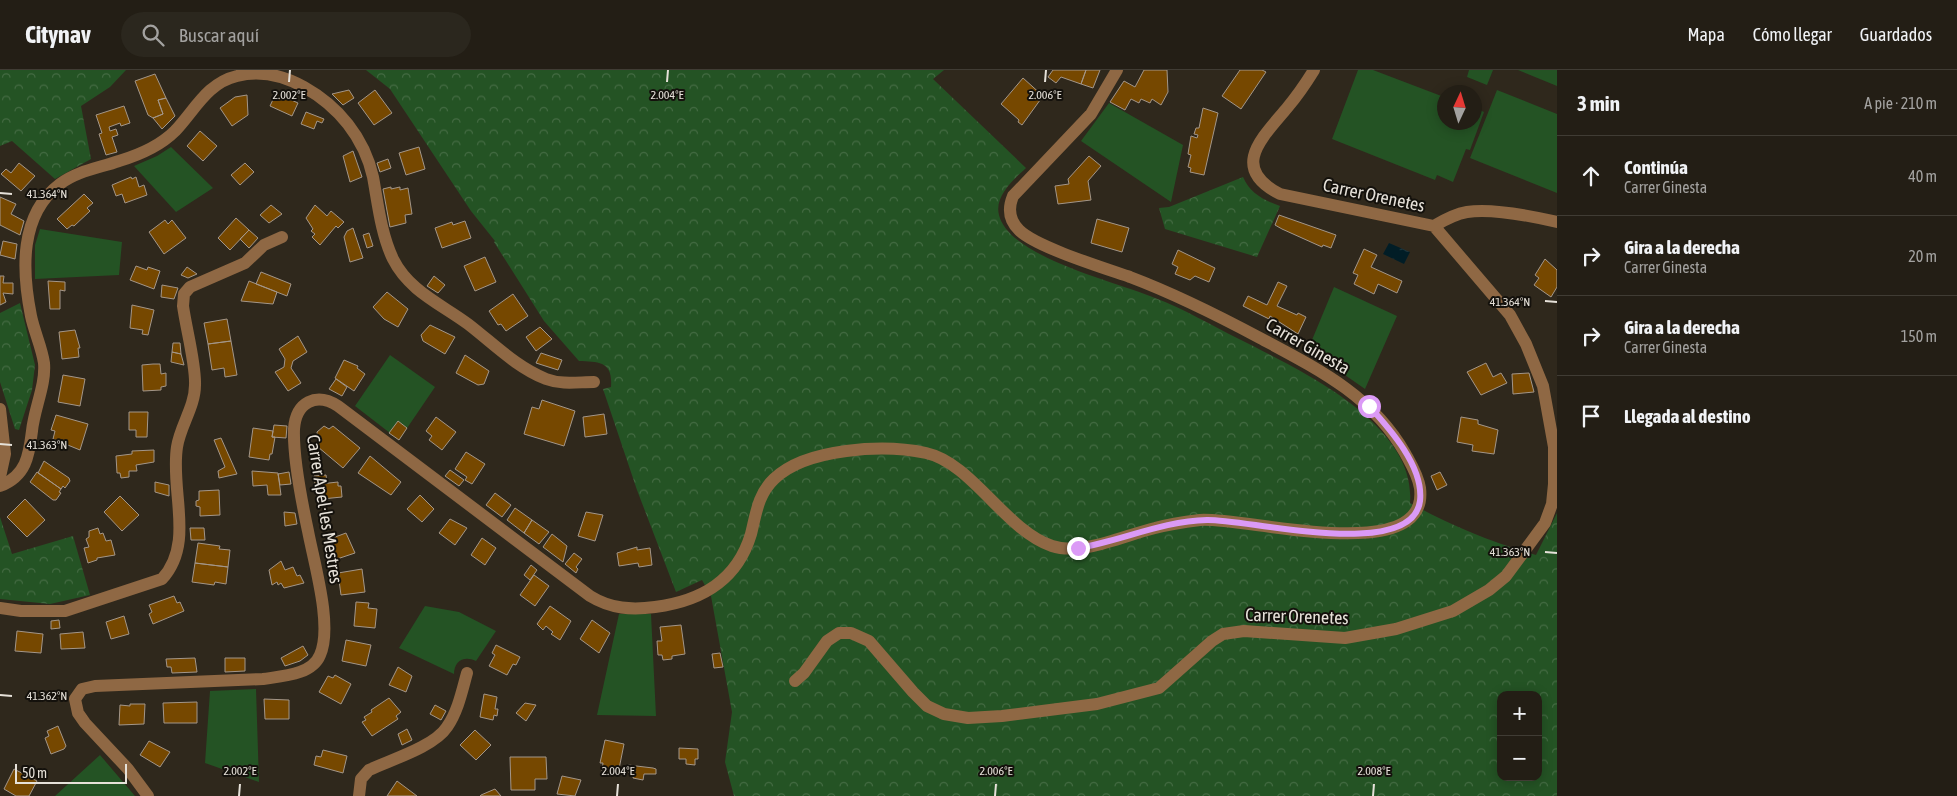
<!DOCTYPE html>
<html lang="es">
<meta charset="utf-8">
<style>
:root{--surface:#231e15;--page:#2b271e;--text:#f1f3f6;--muted:#a3a2a0;--line:#403c34}
body{margin:0;font-family:"Asap Condensed",sans-serif;background:var(--page);color:var(--text)}
.controls{position:absolute;right:15px;bottom:15px;display:grid;overflow:hidden;border-radius:10px;box-shadow:0 2px 12px #0003}
.controls button{width:45px;height:45px;display:grid;place-items:center;padding:0;border:0;border-bottom:1px solid var(--line);background:var(--surface);color:var(--text);font:25px sans-serif}
.compass{position:absolute;left:1437px;top:15px;width:45px;height:45px;border-radius:50%;background:var(--surface);box-shadow:0 2px 12px #0003;rotate:4deg}
.scale{position:absolute;left:15px;bottom:12px;width:112px;box-sizing:border-box;padding-left:5px;border:2px solid #e6e1d9;border-top:0;font-size:14px;line-height:18px;white-space:nowrap;color:#e6e1d9;-webkit-text-stroke:4px #14110c;paint-order:stroke}
.stop{position:absolute;width:15px;height:15px;margin:-11px;border:4px solid #db9af6;border-radius:50%;background:#fff}
.stop.end{background:#db9af6;border-color:#fff;box-shadow:0 1px 5px #0008}
.list{margin:0;padding:0;list-style:none}
h2{display:flex;justify-content:space-between;align-items:center;height:65px;margin:0;padding:0 20px;font-size:21px}
h2 small{font-size:16px;font-weight:400;color:var(--muted)}
.list li{display:grid;grid-template-columns:32px 1fr auto;gap:15px;align-items:center;box-sizing:border-box;height:80px;padding:0 20px;border-top:1px solid var(--line)}
.list b{display:block;font-size:19px;white-space:nowrap}
.list p{margin:0;font-size:16px;white-space:nowrap;color:var(--muted)}
.list em{font-size:16px;font-style:normal;color:var(--muted)}
.icon{flex:none;width:28px;height:28px;fill:none;stroke:currentColor;stroke-width:2;stroke-linecap:round;stroke-linejoin:round}
.map{position:relative;flex:none;width:1557px;height:726px;overflow:hidden}
header{display:flex;align-items:center;gap:30px;box-sizing:border-box;height:70px;padding:0 25px;background:var(--surface);border-bottom:1px solid var(--line)}
header strong{font-size:24px}
nav{display:flex;gap:28px;margin-inline-start:auto;font-size:18px}
.search{width:350px;height:45px;background:var(--page);display:flex;align-items:center;gap:12px;box-sizing:border-box;padding:0 18px;border-radius:28px;color:var(--muted);font-size:19px}
main{display:flex}
aside{flex:1;background:var(--surface)}
.map>svg:first-child{display:block}
</style>
<header>
<strong>Citynav</strong>
<div class="search"><svg class="icon" aria-label="search" viewBox="0 0 24 24"><circle cx="10" cy="10" r="6"/><path d="M15 15l6 6"/></svg>Buscar aquí</div>
<nav><a>Mapa</a><a>Cómo llegar</a><a>Guardados</a></nav>
</header>
<main>
<div class="map">
<svg width="1557" height="726" viewBox="0 0 1557 726">
<defs>
<pattern id="forest-crowns" width="20" height="18" patternUnits="userSpaceOnUse" patternTransform="scale(1.25)"><rect width="20" height="18" fill="#245324"/><path d="M2 6a3 3 0 1 1 6 0M12 15a3 3 0 1 1 6 0" fill="none" stroke="#446b43"/></pattern>
<pattern id="water-ripples" width="26" height="14" patternUnits="userSpaceOnUse" patternTransform="scale(1.25)"><rect width="26" height="14" fill="#011d26"/><path d="M2 4q2-2 4 0t4 0M15 11q2-2 4 0t4 0" fill="none" stroke="#263e45"/></pattern>
</defs>
<rect width="100%" height="100%" fill="#2f281c"/>
<!-- green -->
<path fill="#245324" d="M1358 0H1373L1444 27V52H1474L1475 38 1484 42 1470 80 1466 79 1453 112 1437 105 1435 110 1332 69Z
M1469 0H1493L1487 15 1467 7Z
M1518 0H1557V16Z
M1497 20 1557 44V123L1470 88Z
M1109 33 1183 75 1171 132 1081 71Z
M171 77 213 118 176 142 134 96 157 86Z
M40 159 122 172 119 205 35 209V175Z
M1334 217 1397 246 1365 319 1332 296 1307 282Z
M390 285 435 317 399 370 355 336Z
M425 536 459 542 496 561 476 591C464 585 454 591 454 604L399 578Z
M619 544H651L656 646 597 645Z
M256 619 259 712 205 693 210 621Z
M100 685 135 726H55Z"/>
<!-- forest -->
<path fill="url(#forest-crowns)" fill-rule="evenodd" d="M0 0H126L110 17 81 36 91 89 55 109 12 71 0 76Z
M366 0H944L933 9 1026 98C1014 109 994 126 999 145 1009 187 1117 212 1155 228 1184 239 1211 255 1239 269 1298 299 1417 353 1410 433 1448 454 1493 473 1536 485L1557 443V726H734L725 692 732 642 711 526 702 510 676 522 637 420 603 319 611 317C613 291 599 292 579 291L544 251 494 172 495 171 471 141 390 19ZM1501 625H1538V707H1501Z
M1243 107C1250 123 1263 130 1280 136L1257 187 1165 159 1159 138 1169 137Z
M20 233 35 295 32 320 19 360 15 359 0 312V243Z
M0 447 12 484 73 466 90 525 50 534 0 529Z"/>
<!-- water -->
<path fill="url(#water-ripples)" d="M1389 173 1410 182 1404 194 1383 184Z"/>
<!-- building -->
<path fill="#764800" stroke="#a39689" d="M1053 0H1086L1081 14 1061 7 1056 13 1048 7Z
M1086 0H1100L1093 18 1081 14Z
M1144 0H1167L1168 22 1161 35 1152 29 1150 33 1141 29 1139 33 1131 29 1125 40 1110 32 1124 11 1135 17Z
M1240 0H1262L1266 2 1241 39 1222 26Z
M155 4 166 28 158 30 163 44 153 48 148 45 135 11Z
M1023 8 1043 26 1022 55 1018 52 1019 50 1001 34Z
M349 20 354 28 343 35 332 24Z
M375 20 392 43 374 55 358 33Z
M276 23 298 33 292 46 270 36Z
M247 25 248 45 232 56 220 38 235 27Z
M166 28 175 46 162 59 153 48 163 44 158 30Z
M124 36 130 53 121 56 120 53 109 57 110 61 116 59 118 65 112 67 117 82 106 85 99 64 102 63 96 45Z
M1203 38 1218 43 1204 105 1190 102 1191 98 1188 97 1191 85 1188 84 1191 66 1197 68 1198 65 1194 64 1196 58H1199Z
M306 42 324 49 322 53 317 51 314 59 301 54Z
M200 61 217 76 203 91 187 76Z
M419 77 425 99 406 105 399 83Z
M353 81 362 107 350 112 343 86Z
M1089 86 1101 96 1088 111 1091 130 1058 134 1055 116 1069 114 1068 109Z
M388 89 391 98 380 102 377 93Z
M19 93 35 106 21 121 1 104 6 99 11 103Z
M245 93 254 102 240 115 231 105Z
M131 107 132 109 136 107 139 117 144 115 147 125 125 133 122 124 116 126 112 115Z
M391 117V119L400 117V120L408 118 412 144 405 145 406 153 390 157 383 119Z
M84 124 93 133 87 138 90 141 74 156 72 155 67 159 57 149Z
M0 127 16 134 11 144 24 151 20 165 0 155Z
M271 135 282 144 269 153 260 145Z
M315 135 327 146 331 141 344 152 338 158 336 156 320 175 312 167 315 164 311 161 313 159 306 148Z
M1279 145 1336 165 1331 178 1323 175 1322 177 1282 159 1275 155Z
M236 148 249 160 230 180 218 168Z
M1097 149 1129 158 1122 182 1091 173Z
M165 150 168 154 172 150 186 168 164 184 149 162Z
M465 151 471 168 442 178 435 158 452 152 453 155Z
M353 158 363 188 350 192 344 167 347 161Z
M249 160 258 168 249 178 240 169Z
M369 163 373 176 367 178 363 165Z
M3 171 17 174 15 189 0 185Z
M1364 179 1377 185 1371 197 1402 211 1397 223 1378 214 1374 224 1354 214 1358 205 1353 203Z
M1178 180 1215 198 1209 212 1195 206 1190 210 1175 204 1178 197 1172 194Z
M485 187 496 212 475 221 464 196Z
M1545 189 1557 200V217L1551 227 1534 215 1539 208 1535 205Z
M136 196 147 200 148 197 160 201 154 219 130 210Z
M187 197 197 204 188 208 181 205Z
M261 202 291 214 287 226 256 214Z
M0 206H4L3 213H13V224L3 223 6 232 0 235Z
M434 206 445 215 438 223 427 216Z
M48 211 65 212V221L60 220V239H50Z
M249 211 277 222 273 234 241 231Z
M1278 212 1287 216 1277 236 1297 245 1298 243 1306 247 1298 264 1270 246 1269 249 1243 236 1248 226 1267 235Z
M162 215 178 218 174 229 161 227Z
M387 222 408 239 398 257 384 249 373 237Z
M513 224 528 246 506 261 501 254 498 255 489 241Z
M132 235 154 240 148 265 142 264 143 260 130 258Z
M227 249 231 271 208 274 204 253Z
M430 255 455 267 445 284 423 271 421 265Z
M540 257 552 269 536 281 526 267Z
M75 260 80 278H78L79 287 62 289 59 262Z
M298 266 307 282 293 291 291 298 301 313 288 321 275 302 284 297 285 289 279 279Z
M231 271 237 305 225 307 224 298 212 300 208 274Z
M173 273H180L181 284 172 282Z
M172 282 181 284 184 295 171 292Z
M541 283 562 290 558 300 536 293Z
M465 285 489 301 484 314 478 315 456 303Z
M344 290 358 296 357 298 365 304 354 321 335 308Z
M1486 293 1493 307 1501 303 1507 313 1481 325 1467 302Z
M153 294H160L161 304 166 303V316L161 317V320L143 321 142 295Z
M1529 303 1534 322 1513 324 1512 304Z
M63 305 85 309 80 336 58 332Z
M336 309 347 317 342 326 329 319Z
M542 330 575 341 564 376 524 364 532 337 539 339Z
M129 342H148L147 367H136V360H129Z
M604 344 607 364 585 367 583 347Z
M56 345 88 354 80 380 53 369 55 361 51 360Z
M436 347 456 362 442 380 429 370 432 366 426 361Z
M1461 347 1478 350V354L1498 360 1494 384 1472 381 1473 375 1457 372Z
M398 351 407 358 399 370 389 363Z
M274 355 287 356 286 368 272 367Z
M324 356 329 359 333 356 360 378 343 398 318 377 317 362Z
M253 358 273 361 272 367H275L272 384H270L269 390 249 387Z
M221 368 237 404 219 408 218 401 225 397 214 370Z
M154 380V392L136 395 137 401H129V407L121 408 120 403H117L116 386 132 384V381Z
M466 382 485 394 472 414 465 410 467 407 455 399Z
M370 386 401 412 391 425 358 403Z
M44 391 69 408 70 411 65 418 63 416 61 419 38 403Z
M450 400 464 410 459 416 445 406Z
M252 401 278 403 281 425H268L267 415 253 416Z
M37 402 61 419 59 422 61 423 56 430H53L30 412Z
M289 402 291 414 280 415 278 404Z
M1440 402 1447 415 1437 420 1431 406Z
M326 405 327 413 315 414 314 406Z
M155 412 169 415V426L155 422Z
M338 412V416H341L342 427 322 429 320 414Z
M219 420 220 445 200 446V437L196 436V431L199 430V421Z
M495 423 511 435 502 447 486 435Z
M420 425 434 439 422 452 407 439Z
M120 426 139 445 122 461 104 442Z
M25 429 45 450 27 467 7 447Z
M515 438 532 450 524 463 507 450Z
M284 442 295 443 297 454 285 456Z
M586 442 603 445 595 471 578 466Z
M450 449 467 458 455 475 439 463Z
M532 450 549 462 539 474 524 463Z
M98 458 100 464 103 463 106 471 111 470 115 485 97 488V490L88 493 84 478 89 477 86 469 89 467V461Z
M190 458H204L205 470H191Z
M346 463 355 483 334 490 327 470Z
M552 464 567 476 563 492 543 477Z
M482 468 496 478 485 495 471 485Z
M198 473 220 476 219 479 230 480 228 497 195 493Z
M637 477V480L650 478 652 495 639 497 638 493 619 496 617 483Z
M574 483 582 489 576 497 578 499 576 503 565 494Z
M281 491 285 500 293 497 297 506 300 505 304 513 284 518 281 513 278 515 277 512 272 515 269 500Z
M195 493 228 497 226 514 215 512 214 515 192 512Z
M531 495 537 500 530 510 524 505Z
M362 499 365 522 341 525 338 503Z
M534 505 549 516 535 536 520 525Z
M174 526 177 533 180 532 184 541 153 554 149 544 152 542 149 535Z
M356 532 369 533 368 538 377 539 375 558 354 556Z
M550 536 571 551 560 570 551 564 553 562 546 556 543 560 537 554Z
M124 546 129 564 111 569 106 552Z
M59 550 60 558 51 559V551Z
M592 550 610 563 599 583 580 569Z
M681 555 685 584 672 586V589L663 590 662 585H658L657 571H662L660 557Z
M17 561 43 564 41 583 15 581Z
M83 562 85 578 61 579 60 564Z
M346 570 371 575 366 596 342 591Z
M496 575 520 587 516 595 513 594 507 605 489 596 495 585 492 583Z
M303 576 308 585 300 591 285 596 281 588Z
M720 583 723 597 714 598 712 584Z
M195 588 197 602 172 603 171 597H167L166 589Z
M225 588H245V601L225 602Z
M398 597 412 606 406 622 389 615Z
M335 605 351 614 341 634 319 622 328 606 333 608Z
M484 624 497 627 495 639H498L497 646 494 645 493 650 480 647Z
M389 628 401 642 396 646 398 649 372 666 362 652 366 650 364 647 372 642 371 640Z
M264 629 289 630V649H265Z
M197 632V653H164L163 633Z
M525 633 536 635 526 651 516 643Z
M130 634H145L144 654 119 655 120 635 130 636Z
M435 635 446 641 441 650 430 644Z
M58 656 66 676 64 679 51 684 45 668 49 666 47 661Z
M407 659 412 670 402 675 398 664Z
M475 660 491 675 476 690 460 675Z
M605 670 624 674 618 704 602 701 603 693H600Z
M149 671 170 682 160 697 140 685Z
M679 678 698 679V689H695V695L686 694V689H679Z
M323 680 347 686 343 703 314 695 316 686 321 687Z
M510 687H546L547 709H535V720H511Z
M628 695 653 698 656 699V704H644L643 710 633 708 634 703 628 702Z
M14 699 37 711 29 726H16L4 719Z
M562 706 581 710 575 726 557 724Z
M397 711 417 726H387Z
M495 719 501 726H480L481 725Z"/>
<g fill="none" stroke-linecap="round" stroke-linejoin="round">
<!-- minor -->
<path stroke="#8f6844" stroke-width="12" d="M1434 156C1444 150 1455 144 1467 142 1492 138 1531 146 1557 152
M0 339 5 384 0 407
M0 416C26 406 29 386 32 361 34 339 46 315 44 293 42 278 34 261 31 246 22 201 19 145 60 114 77 101 99 98 119 91 139 85 160 76 175 61 195 40 207 13 237 6 260 0 284 6 304 17 338 36 364 67 373 107 378 134 381 164 393 189 409 221 441 234 468 254 494 274 516 297 546 309 562 315 578 312 594 312
M0 538 21 541H65L162 509C195 473 170 421 177 377 180 356 195 337 195 315 196 295 186 258 183 236L184 224 190 217 245 193 264 175 282 167
M795 611 804 603 827 571 839 563H851L869 571 913 622 927 636 944 644 968 648 1002 646 1097 634 1159 618 1212 571 1223 564 1244 561 1345 568 1396 559 1453 541 1489 520 1506 506 1545 453 1552 434 1554 414V377L1543 316 1526 274 1510 245 1434 156 1280 124C1229 98 1262 68 1287 38 1297 26 1306 13 1314 0
M148 726 128 699 85 653 78 643 75 629 82 619 95 616 263 609C282 606 312 605 320 585 333 556 314 493 308 461 302 433 293 388 294 359 296 332 316 322 338 336L590 526C611 539 632 540 655 537 701 531 737 511 751 464 756 444 758 424 774 409 806 378 884 374 926 383 972 393 1005 460 1052 476 1082 486 1125 465 1155 458 1170 454 1184 452 1200 450 1243 446 1430 499 1420 418 1418 405 1411 394 1405 383 1372 325 1316 298 1260 268 1217 245 1175 224 1130 207 1104 198 1036 177 1019 160 1009 150 1008 138 1013 126L1091 44 1117 0
M359 726 361 709 369 700C390 690 434 677 447 657 458 641 462 621 467 603"/>
</g>
<g fill="none" stroke-linecap="round" stroke-linejoin="round">
<!-- route -->
<path stroke="#db9af6" stroke-width="6" d="M1078 478C1121 471 1162 451 1207 450 1248 449 1412 492 1420 431 1424 397 1390 359 1369 336"/>
</g>
<!-- ticks -->
<path fill="none" stroke="#e6e1d9" stroke-width="2" d="M289 12 290 0M667 12 668 0M1045 12 1046 0M0 123 12 124M1545 231 1557 232M0 374 12 375M1545 482 1557 483M0 625 12 626M239 726 240 714M617 726 618 714M995 726 996 714M1373 726 1374 714"/>
<g text-anchor="middle" dominant-baseline="central" stroke-width="4" stroke-linejoin="round" paint-order="stroke">
<!-- street labels -->
<g font-size="18" fill="#e6e1d9" stroke="#14110c">
<text transform="translate(1374 125) rotate(12)">Carrer Orenetes</text>
<text transform="translate(1308 276) rotate(30)">Carrer Ginesta</text>
<text transform="translate(325 439) rotate(81)">Carrer Apel·les Mestres</text>
<text transform="translate(1297 546) rotate(2)">Carrer Orenetes</text>
</g>
</g>
<g font-size="12" text-anchor="middle" fill="#e6e1d9" stroke="#14110c" stroke-width="4" stroke-linejoin="round" paint-order="stroke">
<text x="289" y="29">2.002°E</text>
<text x="667" y="29">2.004°E</text>
<text x="1045" y="29">2.006°E</text>
<text x="47" y="128">41.364°N</text>
<text x="1510" y="236">41.364°N</text>
<text x="47" y="379">41.363°N</text>
<text x="1510" y="486">41.363°N</text>
<text x="47" y="630">41.362°N</text>
<text x="240" y="705">2.002°E</text>
<text x="618" y="705">2.004°E</text>
<text x="996" y="705">2.006°E</text>
<text x="1374" y="705">2.008°E</text>
</g>
</svg>
<div class="controls">
<button>+</button>
<button>−</button>
</div>
<svg class="compass" viewBox="-18 -18 36 36"><path d="M0-13l5 13h-10z" fill="#e53935"/><path d="M0 13l5-13h-10z" fill="#a3a2a0"/></svg>
<div class="scale">50 m</div>
<div class="stop" style="left:1369px;top:336px"></div>
<div class="stop end" style="left:1078px;top:478px"></div>
</div>
<aside>
<h2>3 min<small>A pie · 210 m</small></h2>
<ul class="list">
<li><svg class="icon" aria-label="ahead" viewBox="0 0 24 24"><path d="M12 20V5M6 11l6-6 6 6"/></svg><div><b>Continúa</b><p>Carrer Ginesta</p></div><em>40 m</em></li>
<li><svg class="icon" aria-label="right" viewBox="0 0 24 24"><path d="M7 20v-9h11M14 6l5 5-5 5"/></svg><div><b>Gira a la derecha</b><p>Carrer Ginesta</p></div><em>20 m</em></li>
<li><svg class="icon" aria-label="right" viewBox="0 0 24 24"><path d="M7 20v-9h11M14 6l5 5-5 5"/></svg><div><b>Gira a la derecha</b><p>Carrer Ginesta</p></div><em>150 m</em></li>
<li><svg class="icon" aria-label="arrive" viewBox="0 0 24 24"><path d="M6 21V4h12l-3 4 3 4H6"/></svg><div><b>Llegada al destino</b></div></li>
</ul>
</aside>
</main>
